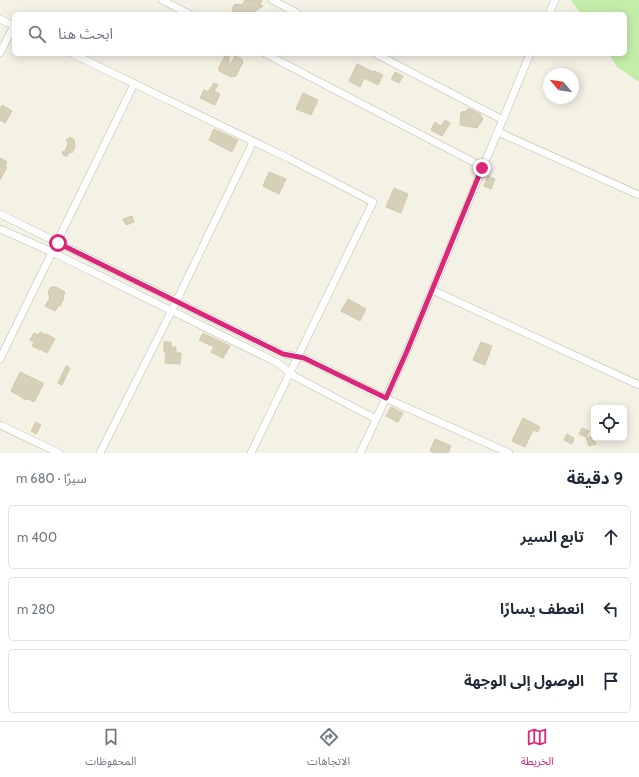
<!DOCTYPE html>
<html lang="ar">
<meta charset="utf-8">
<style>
:root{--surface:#fff;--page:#f2f2f3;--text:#1f2937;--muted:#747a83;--line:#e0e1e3;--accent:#db2777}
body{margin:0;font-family:Cabin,"Noto Sans Arabic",sans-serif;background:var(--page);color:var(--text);direction:rtl}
.controls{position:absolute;right:12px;bottom:12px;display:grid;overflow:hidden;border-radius:6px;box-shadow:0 2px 10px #0003}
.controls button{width:36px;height:36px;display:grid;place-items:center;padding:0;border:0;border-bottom:1px solid var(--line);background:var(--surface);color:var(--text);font:20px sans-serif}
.compass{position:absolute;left:543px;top:68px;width:36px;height:36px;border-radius:50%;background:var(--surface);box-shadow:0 2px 10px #0003;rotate:299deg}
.stop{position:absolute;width:12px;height:12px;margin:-9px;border:3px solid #db2777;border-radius:50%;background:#fff}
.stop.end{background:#db2777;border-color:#fff;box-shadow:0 1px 4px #0008}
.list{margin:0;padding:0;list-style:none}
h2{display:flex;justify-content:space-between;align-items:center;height:52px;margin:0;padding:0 16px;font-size:17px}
h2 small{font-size:13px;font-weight:400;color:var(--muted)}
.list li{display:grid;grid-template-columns:26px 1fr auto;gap:12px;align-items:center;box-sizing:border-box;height:64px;margin:0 8px 8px;padding:0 8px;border:1px solid var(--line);border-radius:6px}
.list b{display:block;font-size:15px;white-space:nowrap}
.list em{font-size:13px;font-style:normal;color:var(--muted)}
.icon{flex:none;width:22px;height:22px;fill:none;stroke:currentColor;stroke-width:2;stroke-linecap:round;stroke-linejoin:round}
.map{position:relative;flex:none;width:639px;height:453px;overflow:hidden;direction:ltr}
.search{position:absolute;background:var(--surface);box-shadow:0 2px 10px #0003;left:12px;right:12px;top:12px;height:44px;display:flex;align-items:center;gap:10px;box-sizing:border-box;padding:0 14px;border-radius:6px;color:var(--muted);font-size:15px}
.sheet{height:268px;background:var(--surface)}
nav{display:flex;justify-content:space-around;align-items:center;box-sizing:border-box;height:56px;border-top:1px solid var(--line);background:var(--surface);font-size:11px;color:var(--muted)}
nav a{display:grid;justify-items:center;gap:2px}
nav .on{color:var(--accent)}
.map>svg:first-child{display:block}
</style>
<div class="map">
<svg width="639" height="453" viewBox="0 0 639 453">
<rect width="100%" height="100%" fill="#f4f2e5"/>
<!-- green -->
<path fill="#c4eda9" d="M571 0H639V82L617 67 609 54H625V14H581Z"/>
<!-- building -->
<path fill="#d7d0b9" stroke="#d3c9ab" d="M245 0H262L260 5 263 6 255 11 254 14H235L233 12 232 9 234 5 238 4 242 5Z
M229 55V66L235 56 242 59 243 62 236 76 231 77 219 71V70L218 69 225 56Z
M357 64 373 72 374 71 383 75 378 85 364 78 360 87 349 81Z
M395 72 403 76 399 83 391 79Z
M214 83 218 85 214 91 220 94 215 105 200 98 204 90 208 92Z
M303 93 318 100 311 115 296 109Z
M2 105 12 111 5 123 0 120V109Z
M468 108 480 114 483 119 477 128 460 125 461 112 467 111Z
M445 120 450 123 442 136 431 130 435 122 441 126Z
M214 129 238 140 232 152 209 140Z
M71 137V139L73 138 74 140 75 147 72 153 70 152 67 156H64L62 152 65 151 68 143 66 140Z
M0 158 7 162 5 166 7 167 0 180Z
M269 172 286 179 279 194 263 186Z
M488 176 495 179 491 189 484 186Z
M394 188 408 194 401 213 386 207Z
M132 216 134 222 126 225 123 219Z
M51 287H56L65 292 63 297 64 298 60 306 59 305 55 311 45 306 50 298 48 292Z
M348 299 366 309 360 321 341 311Z
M40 332 46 335 47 334 55 339 47 353 40 349V350L32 346 34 342 30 340 34 333 38 335Z
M203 333 230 346 223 358 211 352 214 347 199 340Z
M164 342H171V347H176V353H181L180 364 165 363 166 352H164Z
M481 342 492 346 485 365 473 360Z
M66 366 70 368 62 385 58 383Z
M20 372 43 383 42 385H43L34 402 26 398V400L11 391Z
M391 407 403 413 398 422 386 416Z
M523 418 540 427 538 432 533 430 525 447 512 441Z
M36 422 41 425 36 434 31 431Z
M582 428 589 431 586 437 579 434Z
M567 434 574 438 572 444 564 440Z
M593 436 596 444 589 446 586 438Z
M435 439 451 446 448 453H434L430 451Z"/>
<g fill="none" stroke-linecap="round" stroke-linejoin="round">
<defs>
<path id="street" d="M162 0 189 14
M272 0 299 14
M549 14 555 0
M0 19 14 26
M0 53 14 26
M73 54 288 158 373 202 251 453
M266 54 483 167
M376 54 503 120
M498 132 639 195
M0 214 283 354 305 358 385 398 509 453
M0 229 52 252 278 363 294 376 376 419
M432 290 639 385
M0 359 134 84
M0 425 59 453
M100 453 176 302 253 142
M360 453 374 424 407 351 483 167 530 54"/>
</defs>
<!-- street casing -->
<use href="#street" stroke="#c1bca6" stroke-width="8"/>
<!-- street -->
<use href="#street" stroke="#fff" stroke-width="7"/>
</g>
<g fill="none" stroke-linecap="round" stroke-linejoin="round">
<!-- route -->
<path stroke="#db2777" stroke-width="5" d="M58 243 283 354 304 358 386 398 407 351 482 168"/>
</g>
</svg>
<div class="controls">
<button><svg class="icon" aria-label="locate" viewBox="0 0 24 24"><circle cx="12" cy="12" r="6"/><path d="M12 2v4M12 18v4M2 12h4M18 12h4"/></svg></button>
</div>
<svg class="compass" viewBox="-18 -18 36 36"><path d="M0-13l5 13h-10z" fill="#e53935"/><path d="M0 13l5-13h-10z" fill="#747a83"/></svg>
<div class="stop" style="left:58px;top:243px"></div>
<div class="stop end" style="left:482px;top:168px"></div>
<div class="search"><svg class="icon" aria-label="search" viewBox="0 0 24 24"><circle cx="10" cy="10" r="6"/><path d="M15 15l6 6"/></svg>ابحث هنا</div>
</div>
<section class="sheet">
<h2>9 دقيقة<small>سيرًا · 680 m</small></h2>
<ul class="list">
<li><svg class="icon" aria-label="ahead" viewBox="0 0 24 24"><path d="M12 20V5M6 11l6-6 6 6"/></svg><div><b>تابع السير</b></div><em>400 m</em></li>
<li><svg class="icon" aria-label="left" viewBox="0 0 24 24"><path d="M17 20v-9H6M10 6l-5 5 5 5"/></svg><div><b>انعطف يسارًا</b></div><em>280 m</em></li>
<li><svg class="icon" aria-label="arrive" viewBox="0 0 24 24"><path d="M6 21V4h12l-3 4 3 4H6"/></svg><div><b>الوصول إلى الوجهة</b></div></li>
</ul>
</section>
<nav>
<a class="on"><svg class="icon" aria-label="map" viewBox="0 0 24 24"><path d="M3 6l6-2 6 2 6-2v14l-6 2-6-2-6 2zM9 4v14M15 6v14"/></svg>الخريطة</a>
<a><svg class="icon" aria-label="directions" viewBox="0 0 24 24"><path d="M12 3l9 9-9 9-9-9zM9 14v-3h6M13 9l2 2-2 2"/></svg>الاتجاهات</a>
<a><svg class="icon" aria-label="saved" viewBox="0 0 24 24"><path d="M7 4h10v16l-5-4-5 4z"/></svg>المحفوظات</a>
</nav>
